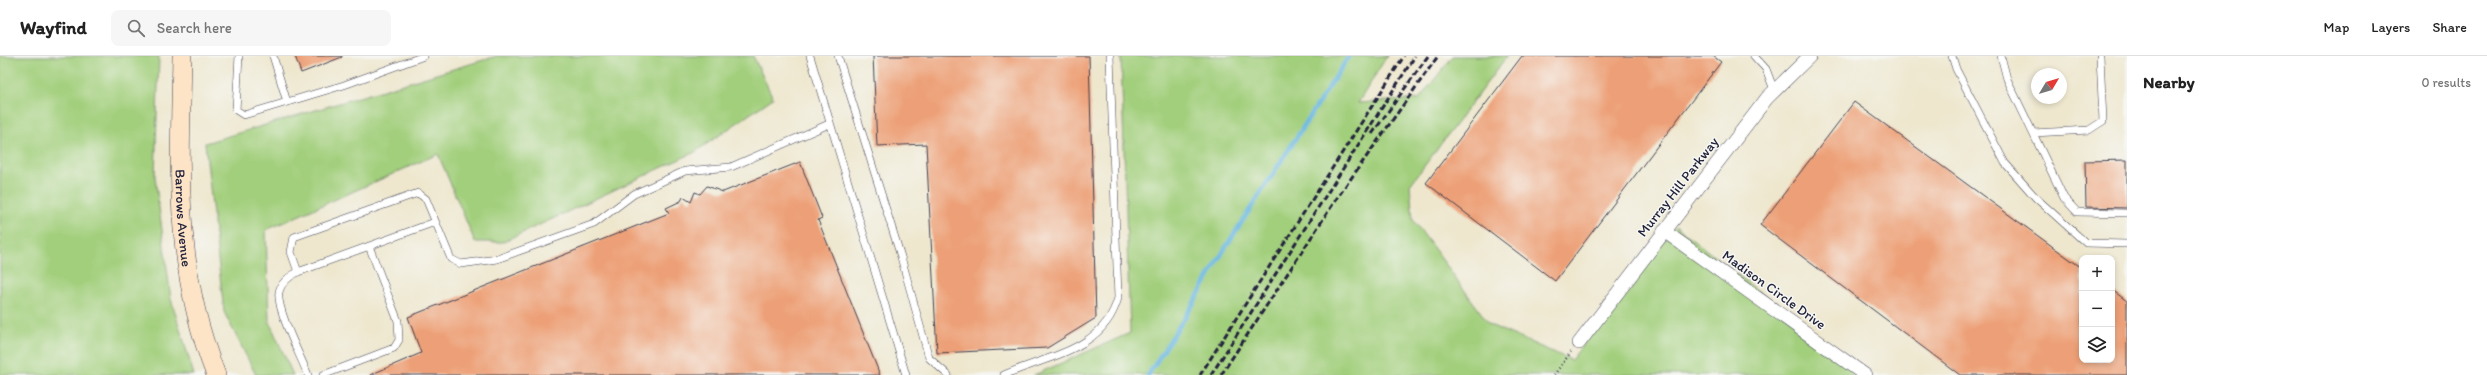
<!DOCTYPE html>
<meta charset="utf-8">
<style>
:root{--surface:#fff;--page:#f6f6f6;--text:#222;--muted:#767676;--line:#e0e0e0}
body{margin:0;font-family:Itim,sans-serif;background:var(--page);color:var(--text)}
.controls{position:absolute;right:12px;bottom:12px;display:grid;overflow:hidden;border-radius:8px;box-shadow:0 2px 6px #0003}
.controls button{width:36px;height:36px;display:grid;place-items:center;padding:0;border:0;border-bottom:1px solid var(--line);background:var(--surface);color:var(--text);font:20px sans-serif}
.compass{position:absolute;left:2031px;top:12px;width:36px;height:36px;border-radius:50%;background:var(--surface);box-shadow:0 2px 6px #0003;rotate:52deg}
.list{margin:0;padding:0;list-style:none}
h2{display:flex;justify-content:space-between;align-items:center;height:52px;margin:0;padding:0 16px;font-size:17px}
h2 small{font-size:13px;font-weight:400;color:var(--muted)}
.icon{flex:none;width:22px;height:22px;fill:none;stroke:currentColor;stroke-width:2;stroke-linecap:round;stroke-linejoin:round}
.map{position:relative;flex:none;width:2127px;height:319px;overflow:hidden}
header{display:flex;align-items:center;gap:24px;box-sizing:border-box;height:56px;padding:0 20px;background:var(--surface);border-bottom:1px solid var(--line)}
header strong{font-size:19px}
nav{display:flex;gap:22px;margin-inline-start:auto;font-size:14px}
.search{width:280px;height:36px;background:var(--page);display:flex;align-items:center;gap:10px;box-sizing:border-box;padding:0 14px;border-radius:8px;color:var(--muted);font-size:15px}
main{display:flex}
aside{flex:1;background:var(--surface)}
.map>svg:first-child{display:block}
</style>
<header>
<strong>Wayfind</strong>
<div class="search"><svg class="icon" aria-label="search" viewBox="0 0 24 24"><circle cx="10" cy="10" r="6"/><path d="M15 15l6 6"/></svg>Search here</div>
<nav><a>Map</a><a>Layers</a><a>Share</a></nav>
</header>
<main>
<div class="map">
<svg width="2127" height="319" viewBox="0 0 2127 319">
<rect width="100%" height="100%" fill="#f6f6f2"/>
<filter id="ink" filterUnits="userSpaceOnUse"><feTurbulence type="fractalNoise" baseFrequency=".025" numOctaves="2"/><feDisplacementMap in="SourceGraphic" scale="8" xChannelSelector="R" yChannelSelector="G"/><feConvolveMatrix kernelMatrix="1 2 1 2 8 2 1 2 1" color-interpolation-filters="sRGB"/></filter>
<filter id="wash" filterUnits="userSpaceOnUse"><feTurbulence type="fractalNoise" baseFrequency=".012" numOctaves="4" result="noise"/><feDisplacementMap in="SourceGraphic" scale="16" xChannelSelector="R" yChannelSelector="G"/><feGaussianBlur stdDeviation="0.9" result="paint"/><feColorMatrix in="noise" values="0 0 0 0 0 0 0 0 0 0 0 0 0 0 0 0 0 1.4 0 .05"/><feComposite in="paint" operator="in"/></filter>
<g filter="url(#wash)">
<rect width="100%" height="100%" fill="#eee7ce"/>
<!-- green -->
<path fill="#a2cf7c" stroke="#62785c" d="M0 0H159L155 121 171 243 194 319H0Z
M497 0H753L773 42 695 96 503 186H475L438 98 266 174 269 265 293 319H256L224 256 205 87Z
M1121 0H1387L1358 47 1419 43 1453 0H1507L1410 129 1413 164 1490 269 1571 304 1676 170 1864 319H1034L1130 277Z"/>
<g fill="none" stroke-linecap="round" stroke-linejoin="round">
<!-- stream -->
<path stroke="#66b6e1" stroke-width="4.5" d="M1148 319 1192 250 1227 189 1349 0"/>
</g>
<g id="blocks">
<!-- building -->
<path fill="#eda077" d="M295 0H342V1L301 17Z
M873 0H1089L1096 262 1047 292 937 297 926 88 877 90Z
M1522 0H1713L1721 6 1555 225 1426 127Z
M1854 46 2082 212V304H2112V234L2127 245V319H1960L1760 169Z
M2127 104V152L2086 151 2085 105Z
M800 106 822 162 818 164 880 319H370L421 297 408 261 669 157 666 152 681 145 683 141 691 146 695 136 700 138 707 130 723 136Z"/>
</g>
</g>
<g filter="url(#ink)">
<use href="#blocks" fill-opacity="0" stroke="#414051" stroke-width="1"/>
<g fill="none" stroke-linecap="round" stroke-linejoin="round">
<defs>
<path id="lane" d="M239 0 236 54 244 59 344 29 424 0
M273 0 287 46
M810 0 906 319
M838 0 901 201 929 302 948 319
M1754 0 1766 13 1774 34
M1952 0 1956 13 2005 107 2036 142 2086 187 2127 188
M2001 0 2007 23 2064 142 2077 156 2127 157
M2033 77 2089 74 2103 65 2100 0
M298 216 435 166
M308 319C301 301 276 253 279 236 281 226 290 220 298 216L291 196 294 181 418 137 426 143 451 203 461 208 497 203 594 168 634 138 685 115 731 111 829 68
M323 319 394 292 399 284 398 265 369 190
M1004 319C1047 300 1104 294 1118 242L1110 0"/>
<path id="street" d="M1664 175 1865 319
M1579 287 1767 42 1810 0"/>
<g id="secondary">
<path id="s1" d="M182 0C180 114 173 210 216 319"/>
</g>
</defs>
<!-- lane casing -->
<use href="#lane" stroke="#414051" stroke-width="8"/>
<!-- street casing -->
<use href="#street" stroke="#414051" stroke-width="14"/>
<!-- secondary casing -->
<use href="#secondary" stroke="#414051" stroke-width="20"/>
<!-- path -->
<path stroke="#414051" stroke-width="2.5" stroke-dasharray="1 3" stroke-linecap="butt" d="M1554 319 1571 296"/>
<!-- lane -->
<use href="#lane" stroke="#fff" stroke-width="7"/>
<!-- street -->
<use href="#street" stroke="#fff" stroke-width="13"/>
<!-- secondary -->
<use href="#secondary" stroke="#fee4c6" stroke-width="19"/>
<!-- rail -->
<path stroke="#22223b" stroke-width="3" stroke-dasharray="6 3" stroke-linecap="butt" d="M1372 78 1428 0
M1200 319 1404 0
M1211 319 1415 0
M1221 319 1337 142 1438 0"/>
</g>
</g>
<g text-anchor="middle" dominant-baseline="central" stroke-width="3" stroke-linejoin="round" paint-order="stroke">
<!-- street labels -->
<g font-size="14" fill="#22223b" stroke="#f6f6f2">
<text transform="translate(1678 131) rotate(-52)">Murray Hill Parkway</text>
<text stroke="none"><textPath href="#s1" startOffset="162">Barrows Avenue</textPath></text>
<text transform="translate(1774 234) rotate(36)">Madison Circle Drive</text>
</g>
</g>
</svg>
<div class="controls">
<button>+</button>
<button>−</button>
<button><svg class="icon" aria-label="layers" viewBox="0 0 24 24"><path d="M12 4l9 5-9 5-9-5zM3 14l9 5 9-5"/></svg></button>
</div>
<svg class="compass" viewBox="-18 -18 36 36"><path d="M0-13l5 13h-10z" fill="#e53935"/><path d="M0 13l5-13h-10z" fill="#767676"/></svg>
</div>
<aside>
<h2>Nearby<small>0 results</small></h2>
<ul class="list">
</ul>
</aside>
</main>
